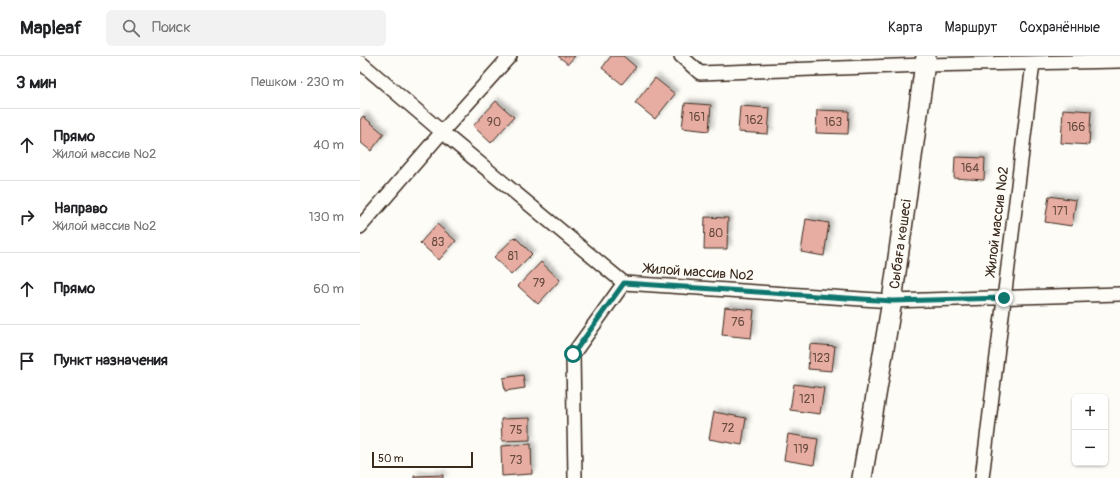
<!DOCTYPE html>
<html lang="ru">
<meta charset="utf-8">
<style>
:root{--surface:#fff;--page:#f2f2f2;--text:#202124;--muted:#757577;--line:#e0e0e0}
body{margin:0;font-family:Pangolin,sans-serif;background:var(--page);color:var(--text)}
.controls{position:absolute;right:12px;bottom:12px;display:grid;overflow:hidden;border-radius:6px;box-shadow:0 1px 3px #0004}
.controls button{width:36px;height:36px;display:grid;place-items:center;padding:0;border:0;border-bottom:1px solid var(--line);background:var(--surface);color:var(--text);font:20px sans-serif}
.scale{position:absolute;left:12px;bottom:10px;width:101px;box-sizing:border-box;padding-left:4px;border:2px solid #3b2a1e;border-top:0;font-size:11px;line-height:14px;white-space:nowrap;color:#3b2a1e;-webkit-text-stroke:3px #fdfcf7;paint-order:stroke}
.stop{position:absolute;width:12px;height:12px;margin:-9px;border:3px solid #0f766e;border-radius:50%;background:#fff}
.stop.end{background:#0f766e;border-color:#fff;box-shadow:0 1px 4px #0008}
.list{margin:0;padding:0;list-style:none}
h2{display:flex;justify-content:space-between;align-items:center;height:52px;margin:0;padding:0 16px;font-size:17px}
h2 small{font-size:13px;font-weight:400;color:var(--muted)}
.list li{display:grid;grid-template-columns:26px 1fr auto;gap:12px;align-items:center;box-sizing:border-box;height:72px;padding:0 16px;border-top:1px solid var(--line)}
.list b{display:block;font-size:15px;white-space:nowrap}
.list p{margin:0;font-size:13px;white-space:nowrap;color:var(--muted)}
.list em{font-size:13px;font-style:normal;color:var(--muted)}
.icon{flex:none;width:22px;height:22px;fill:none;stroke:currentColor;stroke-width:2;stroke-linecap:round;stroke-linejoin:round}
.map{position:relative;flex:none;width:760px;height:422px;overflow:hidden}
header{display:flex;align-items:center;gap:24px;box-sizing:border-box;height:56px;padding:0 20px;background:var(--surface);border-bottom:1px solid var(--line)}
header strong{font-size:19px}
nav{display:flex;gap:22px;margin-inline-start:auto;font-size:14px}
.search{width:280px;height:36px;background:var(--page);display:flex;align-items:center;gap:10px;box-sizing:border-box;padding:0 14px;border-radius:6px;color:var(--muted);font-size:15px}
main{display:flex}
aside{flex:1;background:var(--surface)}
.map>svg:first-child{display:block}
</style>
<header>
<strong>Mapleaf</strong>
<div class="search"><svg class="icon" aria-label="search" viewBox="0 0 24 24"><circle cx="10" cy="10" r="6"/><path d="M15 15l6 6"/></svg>Поиск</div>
<nav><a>Карта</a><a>Маршрут</a><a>Сохранённые</a></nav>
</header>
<main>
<aside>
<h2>3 мин<small>Пешком · 230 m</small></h2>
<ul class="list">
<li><svg class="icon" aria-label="ahead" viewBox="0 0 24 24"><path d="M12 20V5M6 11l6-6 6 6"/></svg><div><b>Прямо</b><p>Жилой массив №2</p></div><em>40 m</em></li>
<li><svg class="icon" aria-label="right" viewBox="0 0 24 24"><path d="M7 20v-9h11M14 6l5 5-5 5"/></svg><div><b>Направо</b><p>Жилой массив №2</p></div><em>130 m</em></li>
<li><svg class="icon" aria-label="ahead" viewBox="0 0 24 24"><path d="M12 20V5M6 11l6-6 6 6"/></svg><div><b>Прямо</b></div><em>60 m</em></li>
<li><svg class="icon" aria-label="arrive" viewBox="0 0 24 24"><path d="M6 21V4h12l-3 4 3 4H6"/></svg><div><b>Пункт назначения</b></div></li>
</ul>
</aside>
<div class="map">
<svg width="760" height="422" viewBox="0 0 760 422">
<defs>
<filter id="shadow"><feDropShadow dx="3.5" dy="-3.5" stdDeviation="2" flood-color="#0004"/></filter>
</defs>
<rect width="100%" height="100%" fill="#fdfcf7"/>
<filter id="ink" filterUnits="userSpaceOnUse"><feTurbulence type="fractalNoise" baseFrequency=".025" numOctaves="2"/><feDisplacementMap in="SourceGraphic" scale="8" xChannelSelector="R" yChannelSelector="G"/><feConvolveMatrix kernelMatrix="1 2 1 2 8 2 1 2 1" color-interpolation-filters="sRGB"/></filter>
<g filter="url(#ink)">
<!-- building -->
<path fill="#e7ada2" stroke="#3b2a1e" filter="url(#shadow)" d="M198 0H215L208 8Z
M251 0H263L276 11 262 28 242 12Z
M295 22 315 38 295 63 275 47Z
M136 45 154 61 131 87 113 70Z
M325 47 351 49 349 75 322 72Z
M380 50 410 52 408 78 378 76Z
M703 53 731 55 729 89 701 87Z
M457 54 489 55 488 78 456 77Z
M3 60 24 78 11 95 0 86V64Z
M595 101 625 102 624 124 594 122Z
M689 140 716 144 712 170 685 166Z
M345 161 368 162 367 193H344Z
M446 163 469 167 464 200 441 196Z
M77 168 96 185 79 204 60 187Z
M155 181 172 198 151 219 134 201Z
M181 206 200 224 178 248 158 230Z
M365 251 394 254 391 282 362 279Z
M450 288 475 290 472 315 448 313Z
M163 319 165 332 145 335 143 322Z
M434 328 464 332 460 358 430 354Z
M354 356 386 362 382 389 349 383Z
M170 362V384L142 385 141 363Z
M428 378 458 383 454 409 424 404Z
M171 388 172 418 142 420 141 390Z
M83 419V422H54V420Z"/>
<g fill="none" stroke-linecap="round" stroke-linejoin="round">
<defs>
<path id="street" d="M150 0 82 76 264 227 213 298 215 422
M321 0 340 17 564 9 760 5
M0 6 82 76 0 171
M264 227 532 245 760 238
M622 422 673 7"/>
<g id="secondary">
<path id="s1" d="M502 422 532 245 566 0"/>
</g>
</defs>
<!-- street casing -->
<use href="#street" stroke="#3b2a1e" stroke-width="16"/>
<!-- secondary casing -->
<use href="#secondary" stroke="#3b2a1e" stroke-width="22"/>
<!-- street -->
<use href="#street" stroke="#fdfcf7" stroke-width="13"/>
<!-- secondary -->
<use href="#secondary" stroke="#fdfcf7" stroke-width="19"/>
</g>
</g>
<g fill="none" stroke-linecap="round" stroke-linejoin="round" filter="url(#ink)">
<!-- route -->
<path stroke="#0f766e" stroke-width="5" d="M213 298 264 227 532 245 644 242"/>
</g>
<g text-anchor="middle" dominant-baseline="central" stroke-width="3" stroke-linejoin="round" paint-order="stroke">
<!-- number labels -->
<g font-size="12" fill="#664b3f">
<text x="337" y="61">161</text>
<text x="394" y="64">162</text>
<text x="134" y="66">90</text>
<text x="473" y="66">163</text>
<text x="716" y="71">166</text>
<text x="610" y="112">164</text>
<text x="700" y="155">171</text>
<text x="356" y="177">80</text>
<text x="78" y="186">83</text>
<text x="153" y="200">81</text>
<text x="179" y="227">79</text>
<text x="378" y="266">76</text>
<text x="461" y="302">123</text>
<text x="447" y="343">121</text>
<text x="368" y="372">72</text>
<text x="156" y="374">75</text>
<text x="441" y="393">119</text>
<text x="156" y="404">73</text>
</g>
<!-- street labels -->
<g font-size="14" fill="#3b2a1e" stroke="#fdfcf7">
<text transform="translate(637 165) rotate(-83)">Жилой массив №2</text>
<text stroke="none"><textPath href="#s1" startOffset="237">Сыбаға көшесі</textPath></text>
<text transform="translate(339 216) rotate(4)">Жилой массив №2</text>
</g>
</g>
</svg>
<div class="controls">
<button>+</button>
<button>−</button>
</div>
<div class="scale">50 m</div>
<div class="stop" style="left:213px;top:298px"></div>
<div class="stop end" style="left:644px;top:242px"></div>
</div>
</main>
